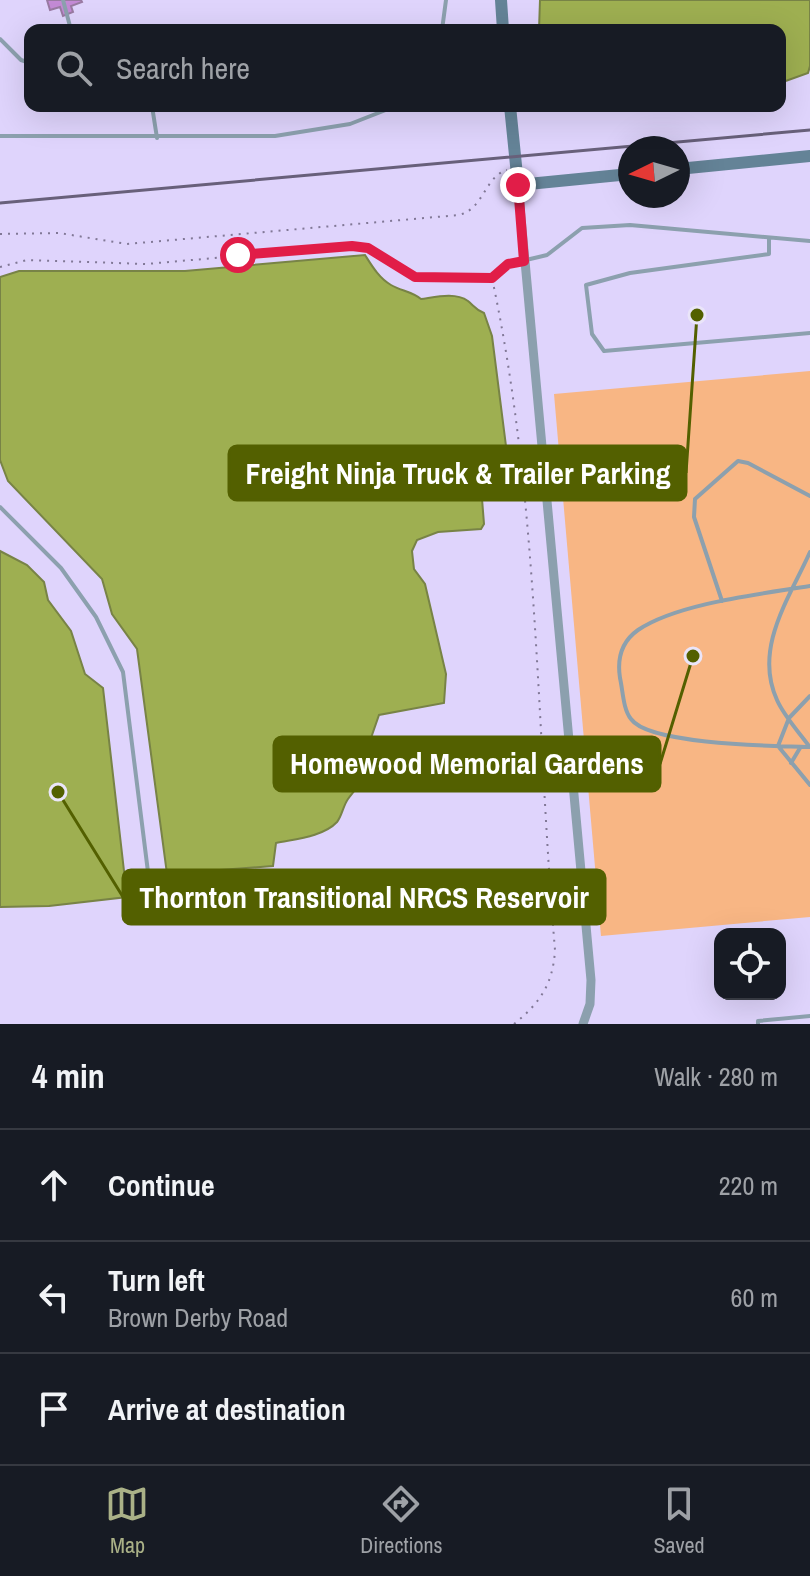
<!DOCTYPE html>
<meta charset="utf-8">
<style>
:root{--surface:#171b24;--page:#242831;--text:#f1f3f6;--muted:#9ea1a6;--line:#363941;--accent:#aab187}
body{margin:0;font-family:"Archivo Narrow",sans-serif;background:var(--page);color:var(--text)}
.controls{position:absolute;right:24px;bottom:24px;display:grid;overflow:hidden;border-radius:16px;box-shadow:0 8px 32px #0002}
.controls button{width:72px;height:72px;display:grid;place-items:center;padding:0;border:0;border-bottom:2px solid var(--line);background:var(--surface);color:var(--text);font:40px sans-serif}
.compass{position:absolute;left:618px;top:136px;width:72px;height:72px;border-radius:50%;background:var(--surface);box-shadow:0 8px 32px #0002;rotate:265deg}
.stop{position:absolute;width:24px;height:24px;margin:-18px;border:6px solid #e11d48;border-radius:50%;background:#fff}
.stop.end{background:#e11d48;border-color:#fff;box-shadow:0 2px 8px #0008}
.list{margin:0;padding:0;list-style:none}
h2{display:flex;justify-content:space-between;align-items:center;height:104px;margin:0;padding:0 32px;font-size:34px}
h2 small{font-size:26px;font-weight:400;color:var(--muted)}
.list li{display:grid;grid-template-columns:52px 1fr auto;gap:24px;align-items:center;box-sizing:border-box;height:112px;padding:0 32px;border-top:2px solid var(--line)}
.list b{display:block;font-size:30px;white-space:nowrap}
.list p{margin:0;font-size:26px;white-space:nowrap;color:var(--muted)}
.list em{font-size:26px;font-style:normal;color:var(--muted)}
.icon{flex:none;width:44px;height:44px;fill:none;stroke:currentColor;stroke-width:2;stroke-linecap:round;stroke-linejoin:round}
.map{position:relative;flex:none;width:810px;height:1024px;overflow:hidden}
.search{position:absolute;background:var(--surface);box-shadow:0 8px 32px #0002;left:24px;right:24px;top:24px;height:88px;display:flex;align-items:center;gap:20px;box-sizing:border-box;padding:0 28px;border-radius:16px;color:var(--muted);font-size:30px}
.sheet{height:440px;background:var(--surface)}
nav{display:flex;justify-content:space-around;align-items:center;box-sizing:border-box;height:112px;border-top:2px solid var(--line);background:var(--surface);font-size:22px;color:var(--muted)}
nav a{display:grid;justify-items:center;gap:4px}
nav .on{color:var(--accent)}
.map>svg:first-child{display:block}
</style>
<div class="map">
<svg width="810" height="1024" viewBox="0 0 810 1024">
<rect width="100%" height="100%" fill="#dfd4fc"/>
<!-- green -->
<path fill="#f8b684" d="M810 371V917L601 936 554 394Z"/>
<!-- water -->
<path fill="#9eaf51" stroke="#788346" stroke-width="2" d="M540 0H810V66L808 73 780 83V30H539Z
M365 255C372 266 379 278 391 285 401 291 411 291 421 299 436 297 455 292 468 301 474 306 476 310 484 313L492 336 506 446 481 486 484 524 481 529 438 532 417 540 412 551 414 569 425 584 446 674 444 703 379 715 371 738C383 766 363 778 348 799 343 806 342 816 337 822 323 837 294 839 276 843L273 866 167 874 137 649 112 614 102 579 8 481 0 460V277L19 271H185Z
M0 551 27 565 44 582 48 600 71 631 85 674 103 688 127 897 49 906 0 907Z"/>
<!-- building -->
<path fill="#c38ad5" stroke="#997aa2" stroke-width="2" d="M47 0H81L82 2 71 6 73 12 63 16 60 7 50 10Z"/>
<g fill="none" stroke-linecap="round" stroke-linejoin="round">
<!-- path -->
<path stroke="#817896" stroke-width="2" stroke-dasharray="2 6" stroke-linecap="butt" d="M0 234 59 233 127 244 459 215C484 209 485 176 507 170
M0 267 27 260 146 264 352 246 368 248 415 277H491
M514 1024C540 1003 553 984 555 950 536 726 539 498 492 278L516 262"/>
<!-- lane -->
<path stroke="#8ca0ae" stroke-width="4" d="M63 0 71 30
M442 30 446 0
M0 39 21 60 30 63
M152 106 157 138
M0 136H275L350 124 396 106
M769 238V254L630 273 586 285 592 334 604 351 810 333
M526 260 547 255 582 228 630 225 810 241
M0 507 61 568 96 617 123 672 149 880
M810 586C762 594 678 603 638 630 621 642 617 659 620 678 623 691 623 709 631 719 649 745 777 746 810 747
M722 601 694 517 695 499 738 461 748 463 810 496
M810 696 789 718 778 746 810 785
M809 746C798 731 784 716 777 700 753 648 790 597 810 552
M791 763 800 748
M758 1024V1021L810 1016"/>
<!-- street -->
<path stroke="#8ca0ae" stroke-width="9" d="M518 185 591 980 590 1004 583 1024"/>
<!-- secondary -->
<path stroke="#648397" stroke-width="12" d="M501 0 503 30
M510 106 518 185 630 174
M678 169 810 156"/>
<!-- rail -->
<path stroke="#68607a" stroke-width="3" d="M0 203 810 130"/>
</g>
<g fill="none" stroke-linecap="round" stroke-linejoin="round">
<!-- route -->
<path stroke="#e11d48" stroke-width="10" d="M238 255 352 246 368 248 415 277 492 278 508 264 524 261 518 185"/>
</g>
<!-- callouts -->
<path fill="none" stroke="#536000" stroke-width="3" d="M697 315L686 473M693 656L660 764M58 792L123 897"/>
<g fill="#536000" stroke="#eae5f9" stroke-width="3">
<circle cx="697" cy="315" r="8"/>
<circle cx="693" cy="656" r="8"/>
<circle cx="58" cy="792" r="8"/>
</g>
<g fill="#536000" stroke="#536000" stroke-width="3">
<rect x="229" y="446" width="457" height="54" rx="8"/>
<rect x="274" y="737" width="386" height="54" rx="8"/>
<rect x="123" y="870" width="482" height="54" rx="8"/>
</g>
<g font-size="30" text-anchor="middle" font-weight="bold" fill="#fff">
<text x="458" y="484">Freight Ninja Truck &amp; Trailer Parking</text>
<text x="467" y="774">Homewood Memorial Gardens</text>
<text x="364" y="908">Thornton Transitional NRCS Reservoir</text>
</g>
</svg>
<div class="controls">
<button><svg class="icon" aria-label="locate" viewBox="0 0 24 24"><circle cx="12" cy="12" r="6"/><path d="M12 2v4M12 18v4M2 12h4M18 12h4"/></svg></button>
</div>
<svg class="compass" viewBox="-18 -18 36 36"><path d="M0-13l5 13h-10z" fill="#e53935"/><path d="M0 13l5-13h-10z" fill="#9ea1a6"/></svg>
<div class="stop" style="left:238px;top:255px"></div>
<div class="stop end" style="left:518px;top:185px"></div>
<div class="search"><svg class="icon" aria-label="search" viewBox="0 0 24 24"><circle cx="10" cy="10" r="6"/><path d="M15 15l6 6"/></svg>Search here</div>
</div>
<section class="sheet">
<h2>4 min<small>Walk · 280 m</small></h2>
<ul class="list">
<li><svg class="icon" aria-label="ahead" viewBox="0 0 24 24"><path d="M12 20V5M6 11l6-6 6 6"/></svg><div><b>Continue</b></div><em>220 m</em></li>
<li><svg class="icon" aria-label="left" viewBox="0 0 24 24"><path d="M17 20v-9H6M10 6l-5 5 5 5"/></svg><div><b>Turn left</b><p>Brown Derby Road</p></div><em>60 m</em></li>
<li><svg class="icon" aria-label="arrive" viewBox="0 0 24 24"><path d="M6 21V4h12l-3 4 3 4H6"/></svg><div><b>Arrive at destination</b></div></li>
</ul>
</section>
<nav>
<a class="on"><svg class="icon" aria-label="map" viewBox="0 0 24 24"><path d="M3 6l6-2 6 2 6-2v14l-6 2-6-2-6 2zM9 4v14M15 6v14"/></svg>Map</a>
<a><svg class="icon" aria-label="directions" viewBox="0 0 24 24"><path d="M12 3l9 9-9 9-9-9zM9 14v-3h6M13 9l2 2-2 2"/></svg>Directions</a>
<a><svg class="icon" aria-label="saved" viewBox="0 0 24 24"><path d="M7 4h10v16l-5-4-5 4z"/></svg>Saved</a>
</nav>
